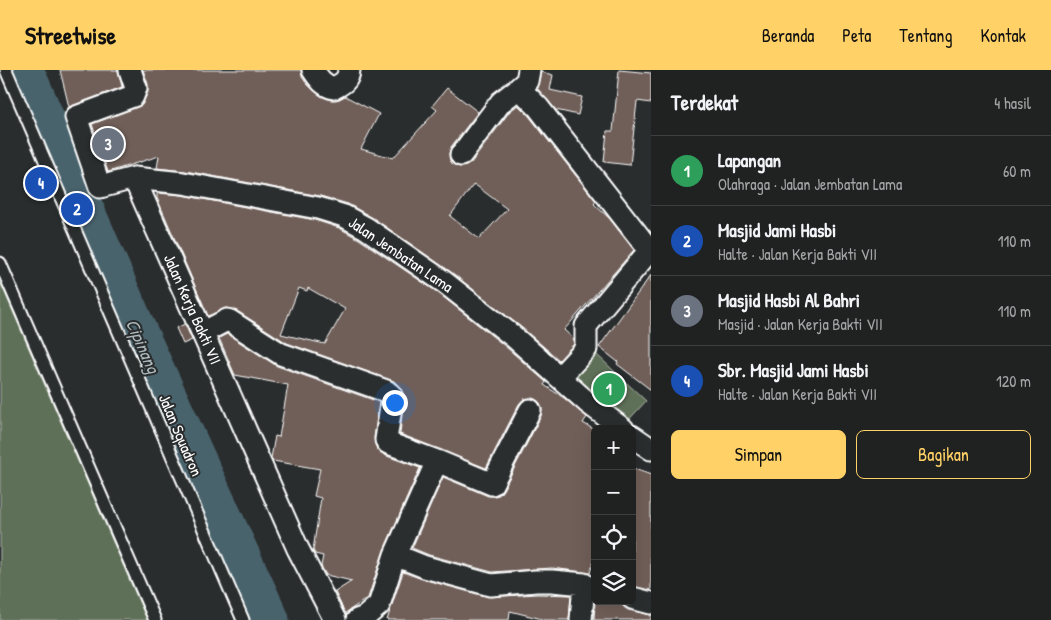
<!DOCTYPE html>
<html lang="id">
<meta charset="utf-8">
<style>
:root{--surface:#202222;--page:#282a2a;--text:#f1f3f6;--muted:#a2a4a5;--line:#3d3f40;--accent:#ffd166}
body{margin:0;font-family:"Patrick Hand",sans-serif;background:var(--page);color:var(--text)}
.controls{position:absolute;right:15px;bottom:15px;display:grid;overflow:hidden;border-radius:8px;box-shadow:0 5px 20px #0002}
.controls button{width:45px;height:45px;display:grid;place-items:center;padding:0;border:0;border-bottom:1px solid var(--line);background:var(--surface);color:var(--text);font:25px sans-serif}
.you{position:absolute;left:394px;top:332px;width:18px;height:18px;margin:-12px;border:4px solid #fff;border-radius:50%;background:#1a73e8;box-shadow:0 0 0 8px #1a73e833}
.badge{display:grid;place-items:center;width:32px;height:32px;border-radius:50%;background:var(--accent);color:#fff;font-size:16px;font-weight:700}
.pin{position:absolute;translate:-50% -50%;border:2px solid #fff;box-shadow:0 1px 5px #0006}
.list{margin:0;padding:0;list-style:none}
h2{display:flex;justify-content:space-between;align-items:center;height:65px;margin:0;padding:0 20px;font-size:21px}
h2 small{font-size:16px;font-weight:400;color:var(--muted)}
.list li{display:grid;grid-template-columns:32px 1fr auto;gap:15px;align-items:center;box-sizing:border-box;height:70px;padding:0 20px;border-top:1px solid var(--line)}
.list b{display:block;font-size:19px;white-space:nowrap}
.list p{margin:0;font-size:16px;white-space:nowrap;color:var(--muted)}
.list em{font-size:16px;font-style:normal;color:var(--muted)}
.actions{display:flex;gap:10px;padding:15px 20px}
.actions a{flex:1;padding:11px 0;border:1px solid var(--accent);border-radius:8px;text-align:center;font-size:18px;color:var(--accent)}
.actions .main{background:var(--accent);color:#111}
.icon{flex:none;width:28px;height:28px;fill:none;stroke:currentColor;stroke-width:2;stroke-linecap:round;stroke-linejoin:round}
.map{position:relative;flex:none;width:651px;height:550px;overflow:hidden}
header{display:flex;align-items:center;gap:30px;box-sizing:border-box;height:70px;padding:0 25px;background:var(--accent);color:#111}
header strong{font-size:24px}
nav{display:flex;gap:28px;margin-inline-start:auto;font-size:18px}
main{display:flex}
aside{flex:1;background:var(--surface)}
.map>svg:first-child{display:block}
</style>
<header>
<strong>Streetwise</strong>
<nav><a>Beranda</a><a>Peta</a><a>Tentang</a><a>Kontak</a></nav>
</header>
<main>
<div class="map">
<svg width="651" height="550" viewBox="0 0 651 550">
<rect width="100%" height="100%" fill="#2a2d2e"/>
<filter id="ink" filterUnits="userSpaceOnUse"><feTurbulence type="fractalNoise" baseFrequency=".02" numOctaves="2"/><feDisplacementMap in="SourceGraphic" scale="10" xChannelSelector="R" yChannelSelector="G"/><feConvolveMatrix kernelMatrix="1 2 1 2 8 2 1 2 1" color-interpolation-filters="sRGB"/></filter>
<g filter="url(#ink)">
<!-- green -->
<path fill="#5f6f58" stroke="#afb7ac" d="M0 212 143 541 147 550H0Z
M595 283 646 331 624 355 573 307Z"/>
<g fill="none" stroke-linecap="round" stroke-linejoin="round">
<!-- river -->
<path stroke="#49646d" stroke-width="41" d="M23 0 135 258 269 550"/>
</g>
<!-- building -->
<path fill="#705e59" stroke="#fff" fill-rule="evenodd" d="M60 0H118L122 17 69 37Z
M143 0H301L302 7 307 14 321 26 331 30 339 29 345 26 379 44 361 79 393 88 437 40 432 36 447 18 478 42 451 77 449 83 450 90 454 95 460 97 466 96 471 93 510 41 518 35 529 46 596 131 594 134 610 149 634 180 564 260 574 269V274L559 290 522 258 451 202 373 148 348 134 320 126 185 101 157 98 159 86 108 102 92 54 142 35 148 22V14ZM474 114 507 139 479 169 450 146Z
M619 0 651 3V33L637 31 630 95 604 92 607 61H613Z
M541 2 553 5 550 20 582 27 578 45 556 40 537 18Z
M157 123 181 125 315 150 339 158 359 169 437 222 506 277 546 312 544 315 564 328 587 347 583 353 595 360V487L590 503 552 498 492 502 429 485 412 478 443 407 488 426H494L499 425 503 420 541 346 542 339 540 333 535 329 530 328 524 329 519 334 486 398 400 364 404 326 399 316 394 311 287 273 234 239 226 238 208 246 157 128ZM299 218 307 221 308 218 345 239 325 274 281 264Z
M651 205V320L617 294 618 292 599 277Z
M185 254 192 270 183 274 176 258Z
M227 264 277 296 379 332 374 368 376 377 384 385 420 398 384 480 368 528 345 543 335 522 352 511 326 505 321 496 323 486 315 484 313 480 321 428 314 426 320 399 273 391 271 388 275 366 279 367 288 315 235 305 219 268Z
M632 398 651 405V520L632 516Z
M403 502 422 509 488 527 537 524 571 525 569 550H546L510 541 509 550H387Z
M595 531H620L623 536 628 540 651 545V550H594Z"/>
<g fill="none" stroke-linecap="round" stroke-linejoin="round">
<defs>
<path id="service" d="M6 0 243 550
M0 193 155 550"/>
<path id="minor" d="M130 0 136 18 133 26 76 47 100 117 134 108 183 113 318 138 344 146 366 158 444 212 514 267 587 332 623 359
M313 0C319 9 324 16 334 18 342 14 349 10 349 0
M529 0 527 11 519 18 538 37 651 182
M461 85 501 32 519 18
M134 108 298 479 335 550
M204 262 227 250 230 251 281 284 386 321 391 325 392 329 386 370 388 373 437 391
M560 307 586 279V256L650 180
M632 366 651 379
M395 485 425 497 491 515 536 511H552L584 514 581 550
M632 528 651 533
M357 550 365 547 379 535 395 485 437 391 492 414 530 340"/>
</defs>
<!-- service casing -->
<use href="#service" stroke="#fff" stroke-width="15"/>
<!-- minor casing -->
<use href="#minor" stroke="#fff" stroke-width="25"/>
<!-- service -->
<use href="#service" stroke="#2a2d2e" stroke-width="11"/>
<!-- minor -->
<use href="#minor" stroke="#2a2d2e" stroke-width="21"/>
</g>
</g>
<g text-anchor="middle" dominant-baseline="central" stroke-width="4" stroke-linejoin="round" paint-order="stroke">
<!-- street labels -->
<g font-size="16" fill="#fff" stroke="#2a2d2e">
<text transform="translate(401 184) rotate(34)">Jalan Jembatan Lama</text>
<text transform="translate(193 239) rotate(66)">Jalan Kerja Bakti VII</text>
<text transform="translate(181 365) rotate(67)">Jalan Squadron</text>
</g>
<!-- water labels -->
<g font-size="18" font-style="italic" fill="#adb9bd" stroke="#2a2d2e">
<text transform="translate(143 276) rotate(66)">Cipinang</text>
</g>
</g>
</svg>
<div class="controls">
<button>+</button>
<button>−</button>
<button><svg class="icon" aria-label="locate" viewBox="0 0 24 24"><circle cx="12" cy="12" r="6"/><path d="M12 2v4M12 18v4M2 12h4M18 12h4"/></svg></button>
<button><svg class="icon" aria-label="layers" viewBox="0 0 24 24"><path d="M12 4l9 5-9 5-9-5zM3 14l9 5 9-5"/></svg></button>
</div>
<div class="you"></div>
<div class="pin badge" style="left:609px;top:319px;background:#2e9e5b">1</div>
<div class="pin badge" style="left:77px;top:139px;background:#1a4fb4">2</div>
<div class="pin badge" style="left:108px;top:74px;background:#6b7280">3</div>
<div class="pin badge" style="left:41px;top:113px;background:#1a4fb4">4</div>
</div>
<aside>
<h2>Terdekat<small>4 hasil</small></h2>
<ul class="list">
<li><span class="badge" style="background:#2e9e5b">1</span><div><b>Lapangan</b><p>Olahraga · Jalan Jembatan Lama</p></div><em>60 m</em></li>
<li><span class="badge" style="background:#1a4fb4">2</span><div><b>Masjid Jami Hasbi</b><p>Halte · Jalan Kerja Bakti VII</p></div><em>110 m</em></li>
<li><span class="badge" style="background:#6b7280">3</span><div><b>Masjid Hasbi Al Bahri</b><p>Masjid · Jalan Kerja Bakti VII</p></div><em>110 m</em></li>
<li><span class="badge" style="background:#1a4fb4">4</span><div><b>Sbr. Masjid Jami Hasbi</b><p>Halte · Jalan Kerja Bakti VII</p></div><em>120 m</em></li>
</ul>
<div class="actions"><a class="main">Simpan</a><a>Bagikan</a></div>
</aside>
</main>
